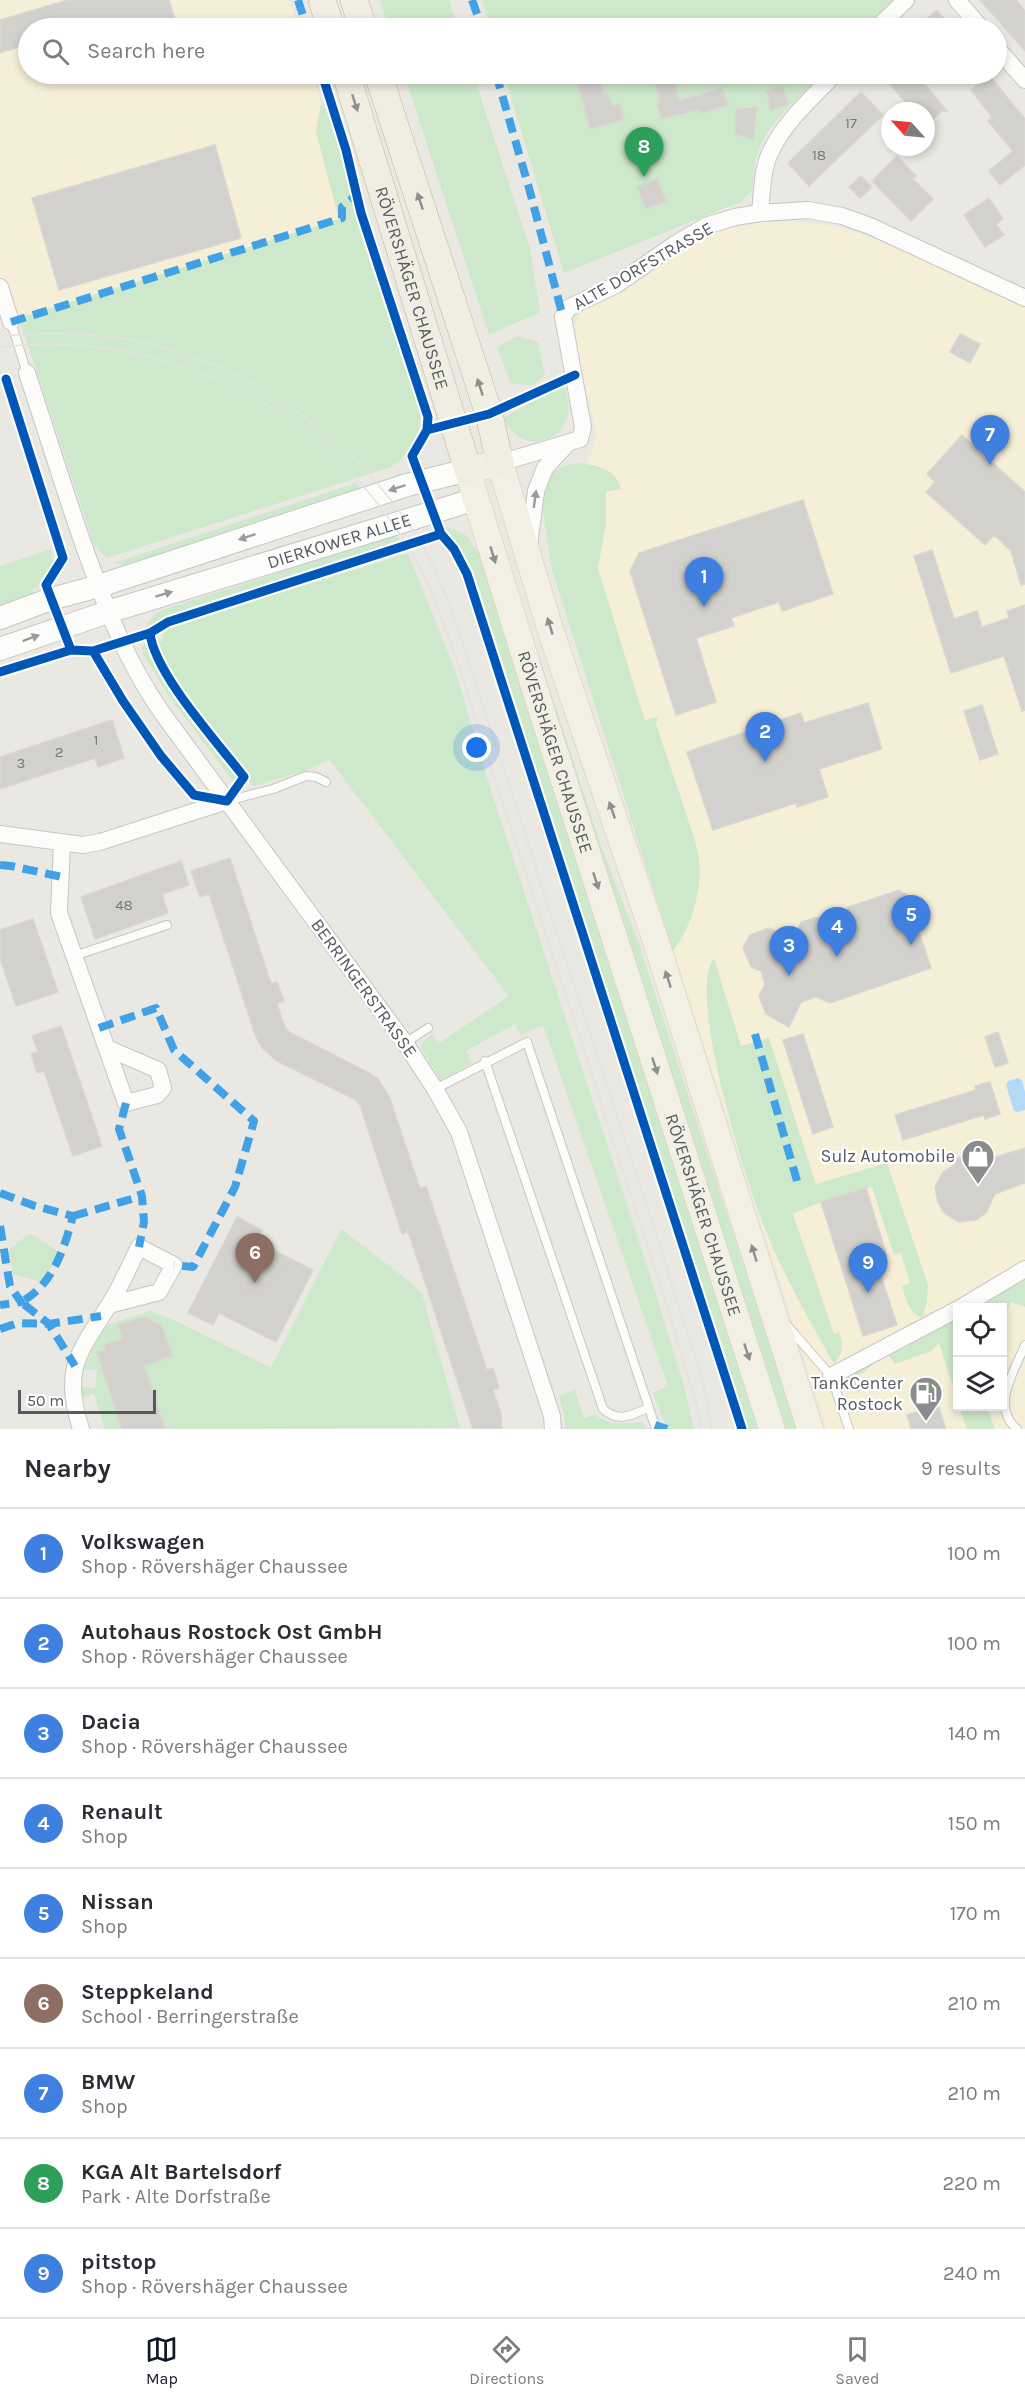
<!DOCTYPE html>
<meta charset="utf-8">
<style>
:root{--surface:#fff;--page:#f7f7f7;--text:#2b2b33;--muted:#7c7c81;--line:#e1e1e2;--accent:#111827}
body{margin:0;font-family:Karla,sans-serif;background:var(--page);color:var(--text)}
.controls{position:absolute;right:18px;bottom:18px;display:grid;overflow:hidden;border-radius:0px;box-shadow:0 3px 9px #0003}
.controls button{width:54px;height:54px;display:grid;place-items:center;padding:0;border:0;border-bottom:2px solid var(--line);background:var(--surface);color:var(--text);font:30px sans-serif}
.compass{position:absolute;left:881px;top:102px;width:54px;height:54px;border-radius:50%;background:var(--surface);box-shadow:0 3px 9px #0003;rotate:297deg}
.scale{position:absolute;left:18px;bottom:15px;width:138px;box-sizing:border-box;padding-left:6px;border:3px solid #575b61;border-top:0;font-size:16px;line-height:21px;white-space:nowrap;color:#575b61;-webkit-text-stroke:4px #fff;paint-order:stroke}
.you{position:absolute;left:477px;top:748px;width:21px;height:21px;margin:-15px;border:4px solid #fff;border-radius:50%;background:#1a73e8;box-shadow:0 0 0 9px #1a73e833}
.badge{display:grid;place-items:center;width:39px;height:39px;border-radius:50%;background:var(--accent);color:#fff;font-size:20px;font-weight:700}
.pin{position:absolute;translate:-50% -50px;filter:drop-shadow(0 2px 3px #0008)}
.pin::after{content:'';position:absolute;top:32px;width:21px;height:18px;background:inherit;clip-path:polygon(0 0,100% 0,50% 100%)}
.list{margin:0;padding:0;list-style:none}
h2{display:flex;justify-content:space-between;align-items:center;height:78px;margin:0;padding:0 24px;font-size:26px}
h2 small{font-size:20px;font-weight:400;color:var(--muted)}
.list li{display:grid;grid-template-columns:39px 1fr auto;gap:18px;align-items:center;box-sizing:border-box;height:90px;padding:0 24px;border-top:2px solid var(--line)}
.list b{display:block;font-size:22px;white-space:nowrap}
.list p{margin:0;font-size:20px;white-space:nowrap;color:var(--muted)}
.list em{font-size:20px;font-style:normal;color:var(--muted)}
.icon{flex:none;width:33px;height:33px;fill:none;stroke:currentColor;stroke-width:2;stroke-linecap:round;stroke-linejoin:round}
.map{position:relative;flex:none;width:1025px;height:1429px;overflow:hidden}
.search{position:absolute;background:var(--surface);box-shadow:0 3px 9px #0003;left:18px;right:18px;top:18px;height:66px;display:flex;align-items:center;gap:15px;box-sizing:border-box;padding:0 21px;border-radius:33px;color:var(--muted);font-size:22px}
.sheet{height:888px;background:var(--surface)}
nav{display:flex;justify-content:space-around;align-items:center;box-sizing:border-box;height:84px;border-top:2px solid var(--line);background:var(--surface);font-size:16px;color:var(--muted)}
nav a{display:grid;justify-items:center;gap:3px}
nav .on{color:var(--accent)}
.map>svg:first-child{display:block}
</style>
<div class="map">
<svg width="1025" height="1429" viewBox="0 0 1025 1429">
<rect width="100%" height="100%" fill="#eae8e2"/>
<!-- commercial -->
<path fill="#f6efd8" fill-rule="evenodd" d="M0 0H289L298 28H28V74H312L321 103 316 132 339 219 0 323Z
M763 222H802L834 226 877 239 1025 307V1429H827L552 570 563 466 587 464 597 437 578 351 575 326 581 312 643 277 689 244 724 230ZM958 1308H1002V1406H958Z"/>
<!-- green -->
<path fill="#cee8cb" d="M380 0H449L458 28H389Z
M482 0H894L865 28H490Z
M404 74H473L530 248 540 312 489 335Z
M504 74H823C804 93 775 117 763 140 754 155 754 174 752 190L740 202 564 273Z
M321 103C342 124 349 187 358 216 377 282 399 347 420 413 421 439 411 452 391 467L107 558 94 545 19 318 339 219 316 132Z
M517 336 538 342 545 375 534 385 511 384 497 347Z
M564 386C567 395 570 404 568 414 562 446 516 453 504 417Z
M575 463C593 464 616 467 621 489L606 492V524L598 568 645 721 658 716 656 724C665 752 675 779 684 807 689 824 697 842 699 860 702 890 692 927 673 951L552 570 540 493 552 473 563 466Z
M356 483 360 488 125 565 114 563Z
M445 526 466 535 479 553 762 1429H747L473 570Z
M496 531 502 543 602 849 637 938 797 1429H782Z
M396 535 401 541 160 618 156 623 145 626 155 614 162 610Z
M51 549 53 563 40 586 32 589 34 593 0 605V566Z
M408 553 455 670 492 794 648 1269 683 1382 694 1429H667L653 1393 668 1386 543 1025 520 1035 515 1024 466 1051 472 1063 441 1080 421 1048 424 1041 432 1034 438 1044 509 996 329 759 308 770 253 786 177 687 153 643 161 641 167 628Z
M149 644C160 684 215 744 241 778L235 784 168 695 143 654 142 647Z
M714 958 741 1046 769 1038 816 1184 887 1163 928 1285 927 1302 922 1318C908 1312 906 1299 902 1286L910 1283 901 1253 894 1255 872 1187 821 1202 793 1214 834 1334 839 1332C844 1344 843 1354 834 1364 811 1323 787 1282 769 1239 750 1194 685 995 714 958Z
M341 1229 410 1282 422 1294 460 1428 105 1429 94 1394 81 1398V1387L95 1388 97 1370 83 1369 104 1326 150 1311 176 1321 271 1368Z
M30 1233 58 1251 55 1262 41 1282 13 1274 9 1250Z
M1025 1276V1307L1011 1302 1003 1322 1002 1308H971Z
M957 1315V1400L939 1343 931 1351 895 1364 887 1354 854 1379 861 1390 858 1393 843 1384V1376L896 1345 903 1349Z
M575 1390 584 1418 595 1415C618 1429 619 1421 643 1423L648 1429H565V1419L559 1396Z
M959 1407H987L995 1429H967Z"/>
<!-- water -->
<path fill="#b3d9f6" d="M1018 1078 1022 1080 1025 1092V1110L1018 1112 1014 1111 1006 1085 1008 1081Z"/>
<!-- building -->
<path fill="#d2d1cd" stroke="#d9d6d1" stroke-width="1.5" d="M68 0H169L178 28H113L110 20 82 28H28V44L0 53V20Z
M980 0H1016L1025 11V51Z
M937 10 952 28H915Z
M653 74H672L679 101 722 88 728 105 700 113 699 110 661 118 657 104 660 103Z
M881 74H934L923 82 947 111H942L926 125V111H913Z
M989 75 1025 119V165L1000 185 989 171 1013 151 988 121 992 117 971 90Z
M599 76 604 94 608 93 612 106 619 104 624 119 590 129 578 83Z
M783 86 788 104 771 110 766 91Z
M861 92 883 115 809 186 788 163Z
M757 107 753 139 735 134 736 110Z
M647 128 651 144 648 159 633 155 636 143 634 131Z
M215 145 241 238 59 290 32 198Z
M897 156 916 176 913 179 933 199 911 221 872 181Z
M861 176 872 187 860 198 849 187Z
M657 179 666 201 646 209 637 187Z
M989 198 1003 219 996 224 1004 235 985 247 964 215Z
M960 334 980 344 970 363 950 352Z
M962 435 1025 492V584L1021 585 1011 551 994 535 985 545 926 492 935 482 927 474Z
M803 500 833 594 782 611 779 602 731 618 734 626 696 638 716 702 676 715 630 571 639 553Z
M932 550 954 619 977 611 982 627 1009 618 1007 611 1025 605V710L1022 711 1004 656 951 673 914 556Z
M868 703 882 749 819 769 828 797 797 807 796 803 713 830 687 752 801 713 804 723Z
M982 705 998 754 980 760 964 711Z
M112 720 124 758 98 767 95 758 0 789V757Z
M230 858 271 984 277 982 284 1001 277 1004 285 1027 289 1032 369 1073 378 1079 389 1096 420 1189 426 1186 487 1370 493 1368 499 1388 493 1390 501 1414 502 1429H473L408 1231 402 1234 360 1105 356 1100 277 1061 262 1048 256 1037 209 894 200 897 191 871Z
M181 861 189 885 162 894 168 913 95 939 81 897Z
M899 890 907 895 931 968 830 1003 816 997 801 1002 789 1027 766 1014 759 996 765 984 761 971 751 967 743 948 750 935 769 928 784 936 796 933 801 922 818 917 828 923 843 916 848 907Z
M33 919 58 992 16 1006 0 958V930Z
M61 1026 102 1146 73 1156 44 1071 37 1073 31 1054 38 1052 32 1036Z
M998 1032 1008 1063 995 1067 985 1037Z
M803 1034 833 1127 813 1134 783 1040Z
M990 1082 1000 1114 985 1119 984 1115 903 1140 895 1115 976 1090 975 1086Z
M1025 1148V1183L995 1194 986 1213 976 1220 959 1222 945 1214 938 1203 935 1187 943 1172 956 1164 954 1159 986 1149 989 1159Z
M866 1188 887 1256 876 1260 897 1325 863 1336 821 1202Z
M237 1217 262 1230 256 1241 313 1270 276 1342 219 1313 213 1325 188 1313Z
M144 1317 162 1326 172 1356 144 1365 165 1429H122L97 1352 106 1350 104 1345 123 1339 118 1325Z
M938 1405 946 1429H911L907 1415Z"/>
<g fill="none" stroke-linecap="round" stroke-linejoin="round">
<defs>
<path id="service" d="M11 322 27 373
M227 801 273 789 306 776 316 777 326 782
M74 956 167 925
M405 1043 428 1028
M485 1061 603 1409C619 1423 631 1415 648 1408
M435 1089 527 1042 656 1429
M784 1322 831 1376 849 1429
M1017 1429C990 1407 1015 1370 1025 1345"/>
<path id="minor" d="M957 0 981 28
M877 28 906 0
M996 47 1025 80
M760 213C762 194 762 170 770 153 784 122 812 98 835 74
M0 287 11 322
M27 373C47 433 65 493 86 552 108 612 127 664 165 717L405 1043 435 1089 459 1132 552 1416 553 1429
M500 463 580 439 583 427 563 317 568 308 616 285 675 244 706 226 735 217 760 213 808 210 842 216 870 226 1025 298
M529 546 536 491 545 468 567 444
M0 834 83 845 100 842 227 801
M62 843 59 913 126 1103 157 1095 163 1088 158 1070 107 1048
M960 1308 1025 1269
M831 1376 958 1309
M81 1429C62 1369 78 1354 109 1305 121 1287 129 1266 139 1247L174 1265 159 1292 109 1305"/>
<g id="secondary">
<path d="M0 618 51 599 99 586 407 485 468 470"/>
<path id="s1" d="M0 649 108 612 476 499"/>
</g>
<g id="primary">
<path id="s2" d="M500 463 468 470 476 499 542 712 772 1429"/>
<path d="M500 463 552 635 657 945 810 1429"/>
</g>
<g id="trunk">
<path d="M322 0 331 28"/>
<path d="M354 0 363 28"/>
<path id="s3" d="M346 74 468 470"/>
<path d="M378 74 489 414 500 463"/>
</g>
</defs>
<!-- service casing -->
<use href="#service" stroke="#c5c6c4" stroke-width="10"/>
<!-- minor casing -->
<use href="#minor" stroke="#c5c6c4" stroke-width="18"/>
<!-- secondary casing -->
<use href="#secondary" stroke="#c6c7c5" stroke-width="24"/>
<!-- primary casing -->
<use href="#primary" stroke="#d4caad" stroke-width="27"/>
<!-- trunk casing -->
<use href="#trunk" stroke="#c0b290" stroke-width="28"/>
<!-- service -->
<use href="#service" stroke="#fcfcfb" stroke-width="8"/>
<!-- minor -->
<use href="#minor" stroke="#fcfcfb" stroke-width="16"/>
<!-- secondary -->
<use href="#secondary" stroke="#fcfcfb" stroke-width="22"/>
<!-- primary -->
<use href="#primary" stroke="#f2f0e5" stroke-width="26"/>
<!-- trunk -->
<use href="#trunk" stroke="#f0eee2" stroke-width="27"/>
<!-- tram -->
<path stroke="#e2e2e1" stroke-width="1.5" d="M0 336C44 332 88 332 132 340 250 362 356 440 420 541 435 565 445 594 455 620L701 1373 712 1429
M0 347C108 334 222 367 308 433 347 463 380 504 407 544 428 577 441 616 454 653L662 1290 695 1399 701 1429"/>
<!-- quiet -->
<path stroke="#41a1e6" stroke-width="8" stroke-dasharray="15 8" stroke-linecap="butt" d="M298 0 307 28
M472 0 482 28
M496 74 529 188 563 317
M11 322 342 218V207L351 200 356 192
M0 865 11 866 62 877
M99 1028 156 1008 174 1050 254 1121 235 1187 193 1267 174 1265
M755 1034 797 1181
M126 1103 119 1129 142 1196 144 1222 139 1247
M0 1193 35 1206 73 1216C64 1249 53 1285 21 1302L49 1324 75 1366
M73 1216 142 1196
M0 1226 10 1286 21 1302 0 1305
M0 1329 18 1323 49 1324 101 1316
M655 1425 667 1429"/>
<defs>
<path id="cycleway" d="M322 74 346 150 361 213 428 417 427 430 412 456 441 534 454 549 467 574 742 1429
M6 379 63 558 46 585 71 650
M427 430 489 414 575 375
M93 651 123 701 161 756 194 795 227 801 244 777C218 743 154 673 150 633
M0 672 71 650 93 651 150 633 168 622 441 534"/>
</defs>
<!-- cycleway casing -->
<use href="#cycleway" stroke="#fff" stroke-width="13"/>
<!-- cycleway -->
<use href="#cycleway" stroke="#0057b8" stroke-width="9"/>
</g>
<!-- one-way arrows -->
<defs><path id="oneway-solid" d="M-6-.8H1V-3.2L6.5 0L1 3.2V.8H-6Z" transform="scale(1.5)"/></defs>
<g fill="#8d8e8e">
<use href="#oneway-solid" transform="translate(355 103) rotate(72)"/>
<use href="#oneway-solid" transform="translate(420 201) rotate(-108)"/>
<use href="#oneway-solid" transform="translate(480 387) rotate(-108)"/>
</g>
<g fill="#999b9f">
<use href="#oneway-solid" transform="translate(397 488) rotate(162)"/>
<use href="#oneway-solid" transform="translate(535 499) rotate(-82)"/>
<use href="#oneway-solid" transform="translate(247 537) rotate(162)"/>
<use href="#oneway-solid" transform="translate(164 594) rotate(-17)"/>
<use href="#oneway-solid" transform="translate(31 638) rotate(-20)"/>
</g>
<g fill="#8d8f8f">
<use href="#oneway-solid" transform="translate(493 555) rotate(73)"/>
<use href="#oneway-solid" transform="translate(550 626) rotate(-107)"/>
<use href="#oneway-solid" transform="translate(612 810) rotate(-109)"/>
<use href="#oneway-solid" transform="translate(596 881) rotate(72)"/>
<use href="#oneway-solid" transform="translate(668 979) rotate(-108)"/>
<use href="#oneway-solid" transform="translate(655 1066) rotate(72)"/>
<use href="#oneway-solid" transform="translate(754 1253) rotate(-107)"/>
<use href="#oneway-solid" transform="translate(747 1352) rotate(72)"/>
</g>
<!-- icons -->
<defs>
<symbol id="shop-pin" viewBox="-11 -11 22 30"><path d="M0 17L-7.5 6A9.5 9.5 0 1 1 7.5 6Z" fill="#8a8c8e" stroke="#fff"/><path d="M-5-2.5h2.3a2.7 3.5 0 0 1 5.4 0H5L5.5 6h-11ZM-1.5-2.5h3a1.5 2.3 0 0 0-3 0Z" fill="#fff"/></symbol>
<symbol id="fuel-pin" viewBox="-11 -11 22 30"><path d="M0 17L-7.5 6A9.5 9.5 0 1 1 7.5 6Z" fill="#8a8c8e" stroke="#fff"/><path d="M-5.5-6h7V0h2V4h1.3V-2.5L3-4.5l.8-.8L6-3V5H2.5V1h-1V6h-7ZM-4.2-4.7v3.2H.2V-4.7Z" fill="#fff"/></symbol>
</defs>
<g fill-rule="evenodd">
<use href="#shop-pin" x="959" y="1137" width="38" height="52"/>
<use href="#fuel-pin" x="907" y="1374" width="38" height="52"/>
</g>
<g text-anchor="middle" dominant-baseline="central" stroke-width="4.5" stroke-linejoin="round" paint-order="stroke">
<!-- number labels -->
<g font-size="15" fill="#76797c">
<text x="851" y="123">17</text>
<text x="819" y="155">18</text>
<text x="96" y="740">1</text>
<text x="59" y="752">2</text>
<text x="21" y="763">3</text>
<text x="124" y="905">48</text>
</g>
<!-- street labels -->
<g font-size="18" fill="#575b61" stroke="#fff">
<text transform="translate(643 266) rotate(-30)">ALTE DORFSTRASSE</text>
<text stroke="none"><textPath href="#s3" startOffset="224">RÖVERSHÄGER CHAUSSEE</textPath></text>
<text stroke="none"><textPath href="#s1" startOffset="356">DIERKOWER ALLEE</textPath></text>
<text stroke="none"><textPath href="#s2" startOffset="328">RÖVERSHÄGER CHAUSSEE</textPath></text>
<text transform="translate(364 988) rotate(54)">BERRINGERSTRASSE</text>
<text stroke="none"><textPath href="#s2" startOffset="814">RÖVERSHÄGER CHAUSSEE</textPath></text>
</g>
<!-- poi labels -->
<g font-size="18" fill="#575b61" stroke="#fff" text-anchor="end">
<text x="955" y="1156">Sulz Automobile</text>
<text x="903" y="1383">TankCenter<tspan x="903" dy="21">Rostock</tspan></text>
</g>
</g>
</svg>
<div class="controls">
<button><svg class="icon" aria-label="locate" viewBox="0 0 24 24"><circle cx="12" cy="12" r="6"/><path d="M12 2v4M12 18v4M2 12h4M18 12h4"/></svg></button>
<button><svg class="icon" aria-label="layers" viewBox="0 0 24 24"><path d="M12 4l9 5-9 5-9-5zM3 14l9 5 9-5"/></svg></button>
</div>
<svg class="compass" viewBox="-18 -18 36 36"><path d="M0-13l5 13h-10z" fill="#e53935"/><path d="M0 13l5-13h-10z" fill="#7c7c81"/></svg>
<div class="scale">50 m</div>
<div class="you"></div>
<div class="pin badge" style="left:704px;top:607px;background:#3f7fe0">1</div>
<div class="pin badge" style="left:765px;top:762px;background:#3f7fe0">2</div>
<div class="pin badge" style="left:789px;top:976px;background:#3f7fe0">3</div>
<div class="pin badge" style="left:837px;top:957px;background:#3f7fe0">4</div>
<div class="pin badge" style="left:911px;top:945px;background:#3f7fe0">5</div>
<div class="pin badge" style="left:255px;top:1283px;background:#8d6e63">6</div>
<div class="pin badge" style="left:990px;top:465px;background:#3f7fe0">7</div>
<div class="pin badge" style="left:644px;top:177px;background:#2e9e5b">8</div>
<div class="pin badge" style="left:868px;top:1293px;background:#3f7fe0">9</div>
<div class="search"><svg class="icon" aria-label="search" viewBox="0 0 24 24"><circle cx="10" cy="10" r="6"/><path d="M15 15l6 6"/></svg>Search here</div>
</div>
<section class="sheet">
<h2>Nearby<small>9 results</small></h2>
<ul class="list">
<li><span class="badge" style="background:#3f7fe0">1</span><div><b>Volkswagen</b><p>Shop · Rövershäger Chaussee</p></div><em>100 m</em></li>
<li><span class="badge" style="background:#3f7fe0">2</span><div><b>Autohaus Rostock Ost GmbH</b><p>Shop · Rövershäger Chaussee</p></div><em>100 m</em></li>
<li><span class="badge" style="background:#3f7fe0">3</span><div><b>Dacia</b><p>Shop · Rövershäger Chaussee</p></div><em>140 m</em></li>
<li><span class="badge" style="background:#3f7fe0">4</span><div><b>Renault</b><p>Shop</p></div><em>150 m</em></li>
<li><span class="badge" style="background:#3f7fe0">5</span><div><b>Nissan</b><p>Shop</p></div><em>170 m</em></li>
<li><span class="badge" style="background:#8d6e63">6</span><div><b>Steppkeland</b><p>School · Berringerstraße</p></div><em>210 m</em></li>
<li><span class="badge" style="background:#3f7fe0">7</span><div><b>BMW</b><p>Shop</p></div><em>210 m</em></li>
<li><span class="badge" style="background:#2e9e5b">8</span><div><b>KGA Alt Bartelsdorf</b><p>Park · Alte Dorfstraße</p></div><em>220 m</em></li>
<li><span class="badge" style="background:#3f7fe0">9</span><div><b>pitstop</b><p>Shop · Rövershäger Chaussee</p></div><em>240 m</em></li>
</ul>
</section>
<nav>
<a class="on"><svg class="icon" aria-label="map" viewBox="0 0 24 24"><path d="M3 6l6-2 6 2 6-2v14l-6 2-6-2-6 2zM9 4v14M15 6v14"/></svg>Map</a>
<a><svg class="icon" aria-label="directions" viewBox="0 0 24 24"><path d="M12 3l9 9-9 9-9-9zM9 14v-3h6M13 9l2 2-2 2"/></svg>Directions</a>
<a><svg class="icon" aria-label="saved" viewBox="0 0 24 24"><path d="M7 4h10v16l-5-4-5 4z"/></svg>Saved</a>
</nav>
